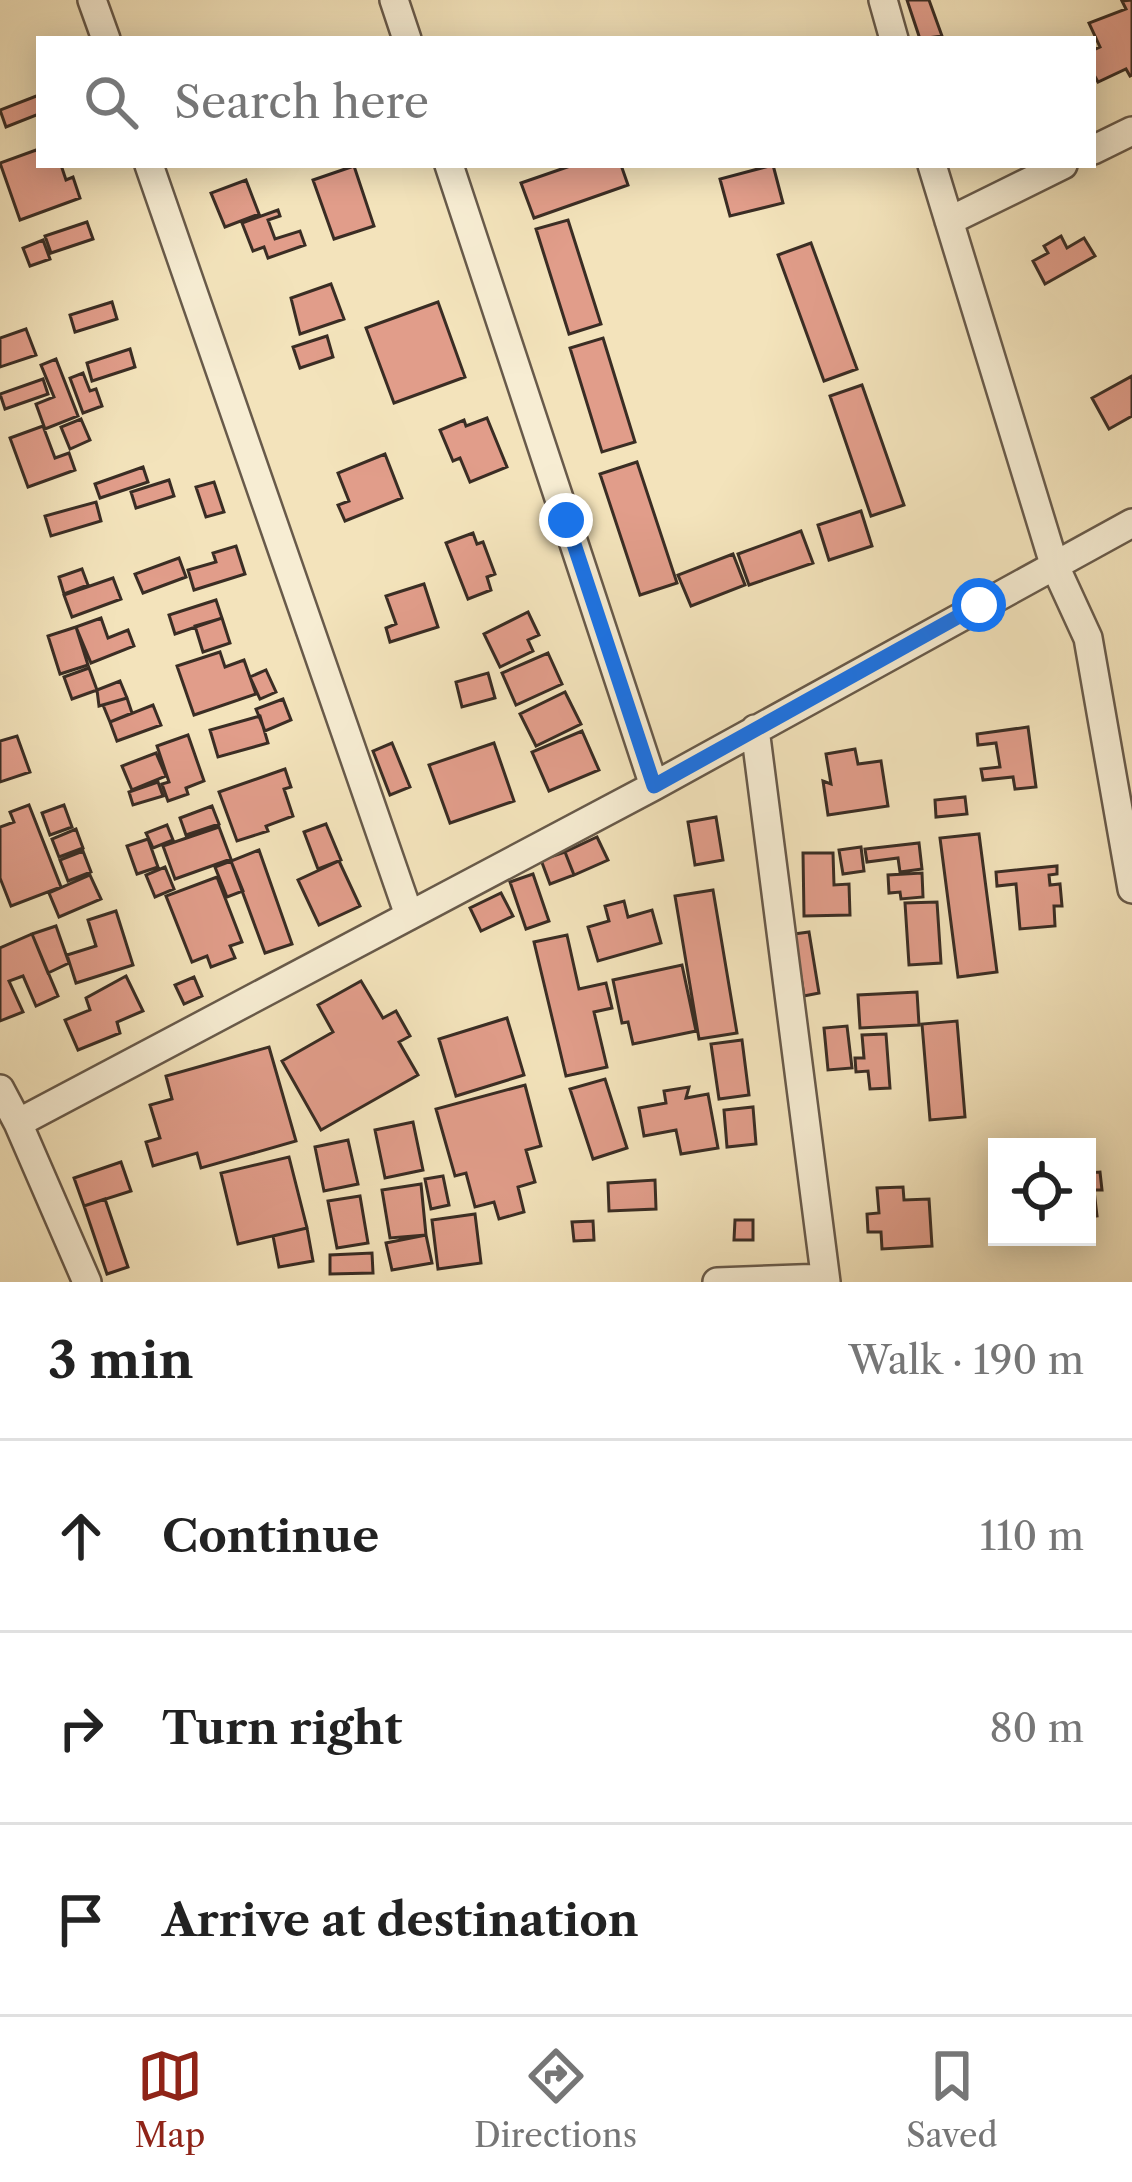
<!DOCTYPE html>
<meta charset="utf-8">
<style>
:root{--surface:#fff;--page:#f2f2f2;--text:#222;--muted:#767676;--line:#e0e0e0;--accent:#8f2418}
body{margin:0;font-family:"Libre Caslon Text",serif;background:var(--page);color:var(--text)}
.controls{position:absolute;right:36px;bottom:36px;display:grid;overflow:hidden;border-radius:0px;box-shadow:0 6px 30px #0003}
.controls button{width:108px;height:108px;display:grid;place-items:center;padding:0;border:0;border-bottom:3px solid var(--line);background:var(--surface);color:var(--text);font:60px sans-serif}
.stop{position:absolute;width:36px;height:36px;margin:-27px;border:9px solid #1a73e8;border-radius:50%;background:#fff}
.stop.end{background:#1a73e8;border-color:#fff;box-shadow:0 3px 12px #0008}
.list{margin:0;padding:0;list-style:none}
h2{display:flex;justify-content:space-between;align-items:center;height:156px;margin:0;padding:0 48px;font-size:51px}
h2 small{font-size:39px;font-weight:400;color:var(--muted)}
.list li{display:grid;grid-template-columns:78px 1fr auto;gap:36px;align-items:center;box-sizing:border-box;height:192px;padding:0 48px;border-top:3px solid var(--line)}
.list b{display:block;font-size:45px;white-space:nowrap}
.list em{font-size:39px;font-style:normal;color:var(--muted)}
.icon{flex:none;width:66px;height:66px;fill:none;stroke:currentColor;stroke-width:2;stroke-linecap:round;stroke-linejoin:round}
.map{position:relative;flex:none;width:1132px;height:1282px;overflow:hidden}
.search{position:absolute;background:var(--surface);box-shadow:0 6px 30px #0003;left:36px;right:36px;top:36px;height:132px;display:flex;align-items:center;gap:30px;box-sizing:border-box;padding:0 42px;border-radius:0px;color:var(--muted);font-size:45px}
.sheet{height:732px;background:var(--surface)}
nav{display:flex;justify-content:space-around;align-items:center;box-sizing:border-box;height:168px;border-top:3px solid var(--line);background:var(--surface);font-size:33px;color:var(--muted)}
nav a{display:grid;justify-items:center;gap:6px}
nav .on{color:var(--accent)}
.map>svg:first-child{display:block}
</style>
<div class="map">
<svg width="1132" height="1282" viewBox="0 0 1132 1282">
<rect width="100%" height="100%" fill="#f3e3bb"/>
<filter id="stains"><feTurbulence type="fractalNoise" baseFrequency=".00167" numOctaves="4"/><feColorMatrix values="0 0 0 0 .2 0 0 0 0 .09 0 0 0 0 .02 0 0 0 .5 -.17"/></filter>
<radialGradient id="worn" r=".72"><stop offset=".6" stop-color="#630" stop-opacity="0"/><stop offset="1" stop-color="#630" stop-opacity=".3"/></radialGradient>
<!-- building -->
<path fill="#e19d8a" stroke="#3a2d24" stroke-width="3" d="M907 0H929L942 36 920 39Z
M1132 0V75L1130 76 1126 69 1098 82 1093 73V50L1100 47 1089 23 1126 9 1122 1Z
M39 95V114L6 127 0 110Z
M39 149V165H61L66 180 73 177 80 198 20 220 0 163Z
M573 165H621L628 185 534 218 521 183Z
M773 165 783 203 730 216 720 179Z
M354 166 374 226 334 239 313 180Z
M246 180 259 214 225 227 211 193Z
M278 210 280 216 268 220 275 239 300 231 305 245 268 258 264 247 253 251 242 223Z
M568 220 601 324 569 334 536 229Z
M87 222 93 239 51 253 45 236Z
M1061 236 1067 248 1084 238 1095 256 1045 284 1033 261 1048 253 1044 246Z
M43 240 50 259 30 266 23 248Z
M811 243 857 369 824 381 778 255Z
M331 284 344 319 300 334 291 298Z
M112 302 117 319 75 332 70 315Z
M438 302 465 377 394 403 366 328Z
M26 329 36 355 0 367V338Z
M327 336 333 357 300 368 293 347Z
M603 338 635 442 602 452 570 348Z
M130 349 135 367 92 381 87 363Z
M56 359 78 416 45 429 36 404 54 397 41 365Z
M83 373 90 391 96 389 102 406 83 413 70 378Z
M1132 376V416L1109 429 1092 398Z
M43 379 48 394 5 409 0 394Z
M862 385 904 505 871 516 830 396Z
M487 418 507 467 470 482 460 458 453 461 440 430 464 420 466 426Z
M81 419 90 440 70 449 61 427Z
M43 426 55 458 69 453 75 470 28 487 10 438Z
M385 454 402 498 345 521 338 505 349 501 338 473Z
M637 462 677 583 640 595 600 474Z
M143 467 148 482 100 498 95 484Z
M169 480 174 496 136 508 131 492Z
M214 482 224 512 206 517 196 487Z
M96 502 101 521 51 536 45 516Z
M861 511 872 546 829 560 818 525Z
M801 531 813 563 749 585 738 554Z
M473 533 477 544 483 542 495 574 487 577 491 590 468 599 446 543Z
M236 546 245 574 194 590 188 570 216 562 213 553Z
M733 554 745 585 691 606 678 575Z
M179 558 186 577 143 593 135 574Z
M82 569 88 585 64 594 59 577Z
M113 578 121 599 72 617 64 595Z
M424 584 438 627 390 642 386 628 396 624 386 596Z
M216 600 222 618 175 634 169 615Z
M528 612 539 635 528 640 533 651 500 667 484 634Z
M101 618 108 638 128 630 134 646 91 663 76 627Z
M222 618 230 643 203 652 195 626Z
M76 627 88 665 60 674 48 636Z
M220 652 225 667 244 660 256 694 194 715 177 666Z
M548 653 562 684 516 705 502 673Z
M89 668 97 690 72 699 64 677Z
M266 670 276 692 260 699 250 677Z
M488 673 495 698 462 707 456 682Z
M120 681 127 698 99 706 97 690Z
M565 692 581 724 536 746 520 714Z
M127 698 132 713 110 722 103 705Z
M283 699 291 720 265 731 256 709Z
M153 705 161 725 117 741 110 722Z
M260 716 268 743 218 757 210 730Z
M1028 727 1036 787 1015 789 1013 777 983 780 981 769 1000 767 996 743 978 745 977 734Z
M582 731 599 770 549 791 532 752Z
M188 735 204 781 186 788 188 794 168 801 162 784 169 782 157 746Z
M17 736 30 772 0 782V741Z
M392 743 410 787 390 795 373 751Z
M494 743 514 801 450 823 429 765Z
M855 749 858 764 881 761 888 806 828 815 823 781 831 784 826 754Z
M156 753 166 776 132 790 122 766Z
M285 769 291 787 284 789 293 816 266 826 268 831 237 841 219 792Z
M158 782 163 796 133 805 129 792Z
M965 797 967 814 936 817 935 800Z
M29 805 61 887 11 906 0 878V827L14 822 10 812Z
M64 805 72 827 50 835 42 813Z
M212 806 219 824 186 835 180 818Z
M716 817 723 860 695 865 688 822Z
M326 824 341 860 318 869 304 832Z
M167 825 173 840 153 848 146 833Z
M219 827 231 859 175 879 163 846Z
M76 829 83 848 59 857 52 839Z
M979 834 997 972 958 977 940 838Z
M597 837 608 860 574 875 565 852Z
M148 839 158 867 137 874 127 846Z
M919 843 922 869 900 872 898 858 867 862 865 849Z
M861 847 864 871 843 874 839 850Z
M259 850 292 944 265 953 231 861Z
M83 851 91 872 68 881 60 860Z
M565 852 574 875 550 884 541 860Z
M803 853H833L834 885 849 884 850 915 804 916Z
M231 861 243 891 227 897 215 867Z
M339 861 360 906 319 925 298 880Z
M1057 866V874L1049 875 1050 885 1060 884 1062 906H1054L1055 926 1020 929 1016 884 997 886 996 872Z
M165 867 174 889 155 897 146 875Z
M922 873 923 897 901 899 900 892 889 893 888 875Z
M533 874 549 921 526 929 510 882Z
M90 875 101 899 59 917 49 893Z
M217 877 242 942 230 946 235 958 211 967 207 956 192 962 166 896Z
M713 890 737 1033 699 1039 675 896Z
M501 893 513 916 481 931 470 908Z
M624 901 628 917 652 910 661 943 598 961 588 927 609 921 605 906Z
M937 902 941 963 909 965 905 903Z
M116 911 133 965 76 983 67 955 96 946 88 920Z
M56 926 69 963 48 973 32 934Z
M809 932 819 993 804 996 794 934Z
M32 934 58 996 36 1006 23 976 9 981 23 1012 0 1021V948Z
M567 935 579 989 606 983 612 1008 594 1012 607 1067 566 1076 534 942Z
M682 965 696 1031 633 1044 628 1022 622 1023 613 980Z
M126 976 143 1011 117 1022 120 1033 78 1050 65 1020 90 1010 86 998Z
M194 977 202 996 184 1004 175 985Z
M361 981 383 1018 396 1011 410 1036 399 1042 418 1075 321 1130 282 1061 333 1032 318 1005Z
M917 992 919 1025 860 1028 858 995Z
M507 1018 524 1075 456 1096 439 1039Z
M957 1021 965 1117 930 1120 922 1024Z
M847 1026 852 1068 828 1070 824 1028Z
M886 1034 890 1088 870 1089 868 1071 856 1072 855 1058H864L862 1035Z
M742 1040 749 1095 719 1099 711 1044Z
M269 1047 296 1141 201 1168 197 1153 153 1166 146 1142 160 1138 150 1105 172 1099 166 1076Z
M605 1079 627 1148 593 1159 570 1089Z
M525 1085 541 1146 526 1150 535 1182 518 1187 524 1212 499 1219 494 1202 475 1207 466 1173 455 1176 436 1109Z
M689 1087 686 1098 708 1094 718 1148 681 1154 676 1130 644 1136 639 1108 666 1103 664 1091Z
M753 1107 756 1144 727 1147 724 1110Z
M413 1122 423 1170 385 1178 375 1130Z
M348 1140 358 1184 324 1191 315 1147Z
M289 1157 307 1228 238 1244 221 1173Z
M121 1162 131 1191 84 1206 74 1178Z
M1087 1166 1088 1173 1100 1172 1102 1190H1094L1097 1216 1087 1217Z
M443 1176 449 1205 431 1209 425 1179Z
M655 1180 656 1209 609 1211 608 1183Z
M421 1184 426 1235 390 1238 382 1190Z
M903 1187 904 1200 929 1199 932 1246 882 1249 881 1232H868L867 1214 879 1213 877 1188Z
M360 1196 368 1243 337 1248 328 1201Z
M105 1199 128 1267 107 1274 84 1206Z
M475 1214 481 1263 438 1269 432 1220Z
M735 1220H753V1240H734Z
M593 1221 594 1240 574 1241 572 1222Z
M307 1228 313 1261 279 1267 273 1236Z
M426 1235 432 1263 392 1270 386 1243Z
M372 1253 373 1273 330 1274V1255Z"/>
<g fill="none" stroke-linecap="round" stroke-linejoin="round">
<defs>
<path id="street" d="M92 0 106 39
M394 0 407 39
M883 0 894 39
M1093 150 1132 131
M149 165 409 915
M449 165 654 786
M932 165 1054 564 1088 638 1132 889
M949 221 1063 165
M755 729 826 1282
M0 1089 18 1123 87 1282
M18 1123 654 786 1132 523
M717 1282 825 1278"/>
</defs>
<!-- street casing -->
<use href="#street" stroke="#685a4a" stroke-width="32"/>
<!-- street -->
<use href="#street" stroke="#f7edd3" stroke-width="27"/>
</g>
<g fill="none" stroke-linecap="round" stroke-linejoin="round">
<!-- route -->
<path stroke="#1a73e8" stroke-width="15" d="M566 520 654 786 979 605"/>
</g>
<rect width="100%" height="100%" filter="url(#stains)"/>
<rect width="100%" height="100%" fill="url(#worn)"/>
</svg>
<div class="controls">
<button><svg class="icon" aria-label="locate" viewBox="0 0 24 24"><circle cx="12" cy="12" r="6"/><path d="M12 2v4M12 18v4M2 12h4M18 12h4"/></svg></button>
</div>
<div class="stop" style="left:979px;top:605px"></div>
<div class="stop end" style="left:566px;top:520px"></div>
<div class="search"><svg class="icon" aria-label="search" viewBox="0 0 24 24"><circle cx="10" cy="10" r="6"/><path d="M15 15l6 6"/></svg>Search here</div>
</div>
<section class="sheet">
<h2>3 min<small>Walk · 190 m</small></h2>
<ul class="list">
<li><svg class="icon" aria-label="ahead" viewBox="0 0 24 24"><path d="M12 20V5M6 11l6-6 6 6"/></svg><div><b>Continue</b></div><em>110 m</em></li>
<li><svg class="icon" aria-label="right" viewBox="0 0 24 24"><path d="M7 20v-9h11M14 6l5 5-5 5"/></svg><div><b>Turn right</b></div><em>80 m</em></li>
<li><svg class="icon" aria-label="arrive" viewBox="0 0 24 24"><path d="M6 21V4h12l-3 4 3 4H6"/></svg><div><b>Arrive at destination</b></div></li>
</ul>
</section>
<nav>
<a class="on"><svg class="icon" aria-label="map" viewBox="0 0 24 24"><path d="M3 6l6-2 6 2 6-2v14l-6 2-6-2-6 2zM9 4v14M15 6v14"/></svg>Map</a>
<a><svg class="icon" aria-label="directions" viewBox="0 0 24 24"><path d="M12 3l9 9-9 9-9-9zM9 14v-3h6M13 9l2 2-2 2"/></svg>Directions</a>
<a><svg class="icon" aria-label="saved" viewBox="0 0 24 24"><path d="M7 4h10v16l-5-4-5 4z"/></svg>Saved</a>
</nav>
